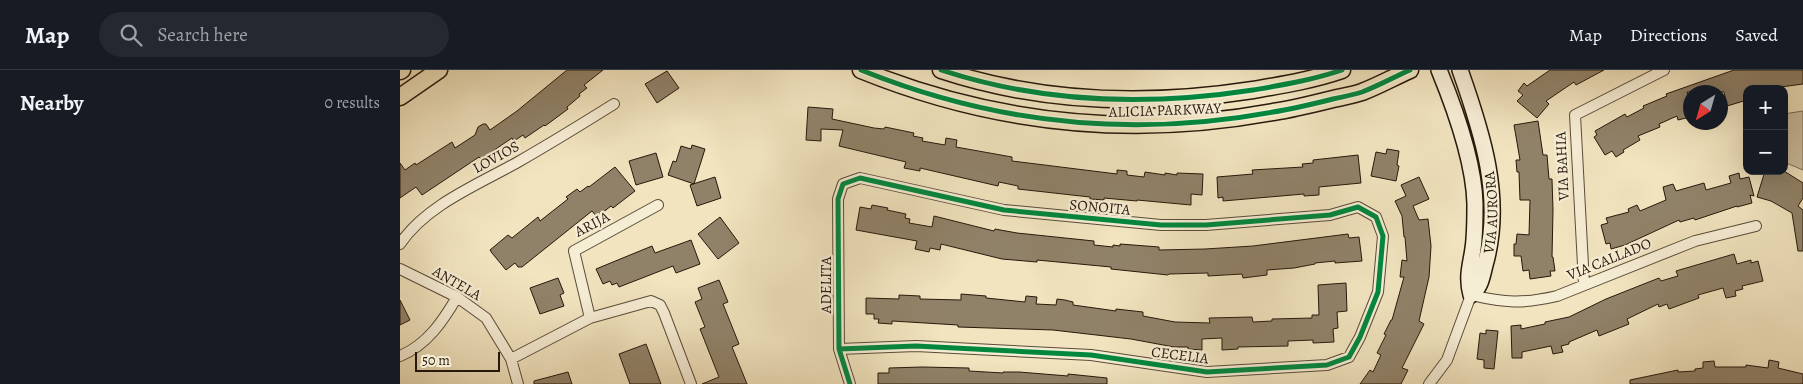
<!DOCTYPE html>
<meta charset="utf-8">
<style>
:root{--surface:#171b24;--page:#242831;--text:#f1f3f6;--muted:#9ea1a6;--line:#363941}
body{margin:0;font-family:Alegreya,serif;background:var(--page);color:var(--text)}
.controls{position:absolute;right:15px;top:15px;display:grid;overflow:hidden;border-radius:10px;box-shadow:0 5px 20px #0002}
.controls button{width:45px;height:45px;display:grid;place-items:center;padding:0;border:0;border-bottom:1px solid var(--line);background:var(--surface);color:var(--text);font:25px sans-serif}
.compass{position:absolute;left:1283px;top:15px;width:45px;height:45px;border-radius:50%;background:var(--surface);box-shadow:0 5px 20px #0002;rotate:217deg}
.scale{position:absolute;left:15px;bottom:12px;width:85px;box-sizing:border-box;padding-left:5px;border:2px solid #27180b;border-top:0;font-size:14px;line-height:18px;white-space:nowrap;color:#27180b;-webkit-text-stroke:4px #f6edd5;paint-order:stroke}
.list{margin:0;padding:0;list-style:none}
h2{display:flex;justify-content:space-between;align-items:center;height:65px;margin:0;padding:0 20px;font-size:21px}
h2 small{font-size:16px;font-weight:400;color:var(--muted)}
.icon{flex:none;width:28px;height:28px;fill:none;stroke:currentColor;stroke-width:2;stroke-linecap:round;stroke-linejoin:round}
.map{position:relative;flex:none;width:1403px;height:314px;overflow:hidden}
header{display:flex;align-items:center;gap:30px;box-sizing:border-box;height:70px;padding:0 25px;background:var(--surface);border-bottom:1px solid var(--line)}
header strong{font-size:24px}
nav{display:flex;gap:28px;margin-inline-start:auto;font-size:18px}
.search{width:350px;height:45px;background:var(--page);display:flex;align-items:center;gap:12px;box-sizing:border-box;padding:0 18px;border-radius:28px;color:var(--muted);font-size:19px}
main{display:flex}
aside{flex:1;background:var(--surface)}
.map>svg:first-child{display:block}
</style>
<header>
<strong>Map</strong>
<div class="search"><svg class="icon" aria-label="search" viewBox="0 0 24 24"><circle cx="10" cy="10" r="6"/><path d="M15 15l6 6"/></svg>Search here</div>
<nav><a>Map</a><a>Directions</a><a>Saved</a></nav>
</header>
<main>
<aside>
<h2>Nearby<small>0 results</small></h2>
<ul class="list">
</ul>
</aside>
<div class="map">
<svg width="1403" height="314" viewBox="0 0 1403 314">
<rect width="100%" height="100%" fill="#f1e4bf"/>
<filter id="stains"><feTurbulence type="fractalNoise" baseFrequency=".004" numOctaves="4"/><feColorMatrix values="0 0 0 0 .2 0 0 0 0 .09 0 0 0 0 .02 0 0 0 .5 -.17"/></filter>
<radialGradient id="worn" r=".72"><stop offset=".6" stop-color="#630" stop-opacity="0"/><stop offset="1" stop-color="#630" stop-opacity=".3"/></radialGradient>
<!-- green -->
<path fill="#cfc1a0" stroke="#7b6c56" d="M1403 41V100L1384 92V44Z"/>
<!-- building -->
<path fill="#908269" stroke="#27180b" d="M167 0H203L184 15 187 18 179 24 180 26 167 37 168 39 145 56 144 55 125 68 123 65 114 71 112 68 81 89 79 87 22 125 16 117 0 128V93L5 100 15 93 16 95 52 72 55 78 75 65 78 57 83 54H86L90 60 117 41Z
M1150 0H1204L1176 15 1174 12 1146 31 1149 34 1137 48 1117 31 1123 25 1118 21 1124 13 1127 16Z
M1334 0H1403V14L1366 19H1347V30L1327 36 1324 22H1287L1290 31V47L1278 50 1277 46 1259 54 1260 57 1238 66 1240 70 1223 80 1224 82 1216 87 1212 81 1205 85 1194 67 1197 65 1195 61 1225 44 1227 47 1244 38 1243 36 1267 26 1266 24Z
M267 1 279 18 257 33 245 14Z
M408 37 433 39 432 49 474 58 484 59 485 57 514 63 513 66 523 68 522 71 545 75 546 68 557 70 556 77 612 87V91L717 104V100L727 101V105L744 107 745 102 765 105V103L777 105V103L803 104 802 125 791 124V135L737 130V131L704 128V130L690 129V127L618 119V116L599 112 598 116 520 98V101L504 98 506 92 439 76 443 60 421 59V71L406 70Z
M1138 51 1143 85H1147L1149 109H1152L1153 140 1152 187H1153L1155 201H1150L1151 206 1130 209 1129 200 1123 201 1121 186H1114V174H1116L1117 164 1129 165 1130 130H1120L1119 102H1117L1116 90H1120L1114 55Z
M292 75 305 79 294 114 268 105 273 91 276 92 281 76 291 79Z
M987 79 999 81 997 95 999 96 996 111 971 106 976 82 986 84Z
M256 83 263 107 236 115 229 91Z
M958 85 961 113 919 117V125L904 126V124L823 131V127L818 128 817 107 853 104 852 100 903 97 902 94 913 93V90Z
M215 97 235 121 213 138 211 136 197 147 192 141 122 197H118L115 193 106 200 92 183 90 180 108 165 112 168 138 147 140 151 168 129 166 127 177 119 180 122 188 116 189 117Z
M1365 101 1374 104 1375 101H1384L1403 113V128L1398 136 1403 140V181H1398L1392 143 1371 131 1357 127Z
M1339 103 1340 109 1349 107 1354 126 1350 125 1352 133 1337 137V136L1295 150 1294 148 1280 152 1279 150 1225 175 1211 179 1210 173 1206 174 1201 155 1208 153 1206 148 1229 142 1228 139 1237 135 1240 141 1266 130 1263 117 1273 114 1276 121 1304 113 1306 120 1331 113 1329 106Z
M315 107 321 128 297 136 290 115Z
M1019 107 1029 129 1013 136 1019 150 1028 149 1031 176 1029 207 1019 251 1024 254 1002 298 1008 300 1001 314H960L970 300 973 302 981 285 977 283 986 265 984 264 991 250H992L1004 207H1000L1002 190 1007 191 1005 167H1004L1002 146 995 131 1006 126 1001 115Z
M472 135 488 138 487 140 506 144 505 148 510 149 509 153 532 157 534 146 594 161 595 159 617 163 694 171V175L713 177V175L720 176V174L759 177V180L805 179 853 176 948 164 949 168 959 167 962 191 935 193V191L915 193V194L894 198 867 200V205L843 208 842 204 808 206V203L769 204 768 205 711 199V197L637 190V192L602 189 541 174 540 180 530 178 529 182 515 179 517 171 456 160 460 137 471 139Z
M320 147 339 173 318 189 298 164Z
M291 170 300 194 276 203 273 196 219 217 217 213 212 215 210 211 203 214 196 199 252 176 255 183Z
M1334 184 1337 194 1351 190V193L1358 191 1363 211 1342 216 1343 219 1335 221 1336 226 1326 228 1323 218 1298 225 1299 228 1269 239 1267 234 1259 237 1258 234 1227 249 1229 254 1199 266 1197 260 1169 272V274L1161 276 1163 282 1153 284 1151 276 1122 282V288H1112L1111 256 1121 255V259L1145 254V252L1169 247 1206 229 1259 208 1261 211 1278 206 1276 201Z
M158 208 164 223 160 225 164 236 140 244 130 218Z
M319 210 328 232 323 234 339 274 332 277 347 314H302L319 307 300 259 305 257 295 232 302 229 298 218Z
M946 213 947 241 937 242 938 258 933 259 934 272 913 273V270L888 271V276L838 277V279L822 280V268L802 269V280L788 279V277H774L731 269 653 260 558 257V255L492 251V254L478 253 479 249H474V244H466V228L499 229V225L520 226V229L561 230V224L586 226V228L625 232 626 226 637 227 636 234 656 235 657 229 665 230 673 232V235L716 241V239L743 242V246L775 252 810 253 809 248 852 247 853 252 872 251V249L912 248V245H919L918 215Z
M0 230 10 250 0 255Z
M1086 260 1098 261 1094 299 1084 298V290L1077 289 1080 263 1086 264Z
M246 274 261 314H230L219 284Z
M1369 290 1379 292 1378 298 1403 304V314H1230V310L1278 300V302L1295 301V299L1303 298V292L1314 291 1315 297H1346V295L1368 298Z
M522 297 569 298V301L603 303V302H619L668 306V304L707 308V314H478V303H489V298Z
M168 302 172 314H134V311Z"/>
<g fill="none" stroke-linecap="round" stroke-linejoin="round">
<defs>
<path id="street" d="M0 174C26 135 79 114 118 92 151 73 182 54 214 34
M0 199 57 227 86 248 111 289 118 314
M1184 214 1175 45 1264 0
M190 248 174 181 258 135
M439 279 516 276 691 285 807 302 927 295 949 287 960 267 978 222 983 166 976 147 958 137 930 145 806 155H761L604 140 460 108 443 114 438 129 439 279 450 314
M0 286C27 275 43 251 57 227
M111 289 190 248 251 231 260 235 264 243 291 314
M1029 314 1047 290 1071 225C1105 233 1123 234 1157 226L1295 171 1356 156"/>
<g id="secondary">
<path id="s1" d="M1039 0C1055 39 1074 91 1075 134 1075 145 1075 157 1074 169 1073 190 1065 203 1071 225 1081 217 1082 207 1085 195 1104 129 1082 62 1060 0"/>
</g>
<path id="primary" d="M461 0C594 54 732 68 873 42 893 39 913 34 933 29 942 27 953 25 962 22 978 16 994 7 1010 0
M541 0C641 33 749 36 853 20 882 15 913 10 942 0
M0 1 2 0
M0 27 39 0"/>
</defs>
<!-- street casing -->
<use href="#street" stroke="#5a4b38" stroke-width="12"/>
<!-- secondary casing -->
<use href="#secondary" stroke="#27180b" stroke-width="18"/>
<!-- primary casing -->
<use href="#primary" stroke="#27180b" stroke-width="19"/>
<!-- street -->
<use href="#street" stroke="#f6edd5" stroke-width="10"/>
<!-- secondary -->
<use href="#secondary" stroke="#f6edd5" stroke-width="15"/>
<!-- primary -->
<use href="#primary" stroke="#f1e4bf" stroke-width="16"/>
<defs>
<path id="cycleway" d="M461 0C594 54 732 68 873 42 893 39 913 34 933 29 942 27 953 25 962 22 978 16 994 7 1010 0
M541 0C641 33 749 36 853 20 882 15 913 10 942 0
M439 279 516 276 691 285 807 302 927 295 949 287 960 267 978 222 983 166 976 147 958 137 930 145 806 155H761L604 140 460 108 443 114 438 129 439 279 450 314"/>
</defs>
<!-- cycleway casing -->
<use href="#cycleway" stroke="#f6edd5" stroke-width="8"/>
<!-- cycleway -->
<use href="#cycleway" stroke="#00873e" stroke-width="5"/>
</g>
<g text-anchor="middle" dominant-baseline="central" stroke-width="4.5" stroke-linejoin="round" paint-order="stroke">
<!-- street labels -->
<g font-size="15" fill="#27180b" stroke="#f6edd5">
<text transform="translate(765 40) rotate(-2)">ALICIA PARKWAY</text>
<text transform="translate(96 87) rotate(-29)">LOVIOS</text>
<text transform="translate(1162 96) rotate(-93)">VIA BAHIA</text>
<text transform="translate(700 137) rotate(5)">SONOITA</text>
<text stroke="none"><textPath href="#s1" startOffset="318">VIA AURORA</textPath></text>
<text transform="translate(192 154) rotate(-28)">ARIJA</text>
<text transform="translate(1209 189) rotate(-22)">VIA CALLADO</text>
<text transform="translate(57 213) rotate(30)">ANTELA</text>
<text transform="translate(426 215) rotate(-90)">ADELITA</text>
<text transform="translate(780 285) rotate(7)">CECELIA</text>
</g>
</g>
<rect width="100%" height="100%" filter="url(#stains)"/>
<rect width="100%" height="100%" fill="url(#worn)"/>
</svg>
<div class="controls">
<button>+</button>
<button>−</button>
</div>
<svg class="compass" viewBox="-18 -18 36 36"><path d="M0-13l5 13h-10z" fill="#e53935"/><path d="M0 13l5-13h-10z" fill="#9ea1a6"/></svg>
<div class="scale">50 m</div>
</div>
</main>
